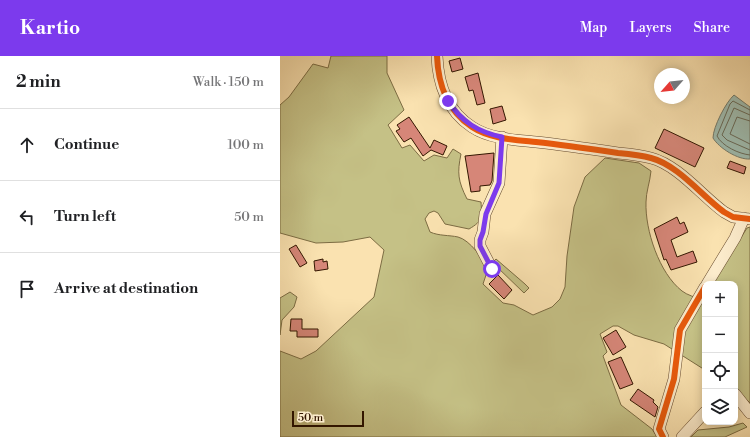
<!DOCTYPE html>
<meta charset="utf-8">
<style>
:root{--surface:#fff;--page:#f6f6f6;--text:#202124;--muted:#757577;--line:#e0e0e0;--accent:#7c3aed}
body{margin:0;font-family:"Libre Bodoni",serif;background:var(--page);color:var(--text)}
.controls{position:absolute;right:12px;bottom:12px;display:grid;overflow:hidden;border-radius:8px;box-shadow:0 2px 10px #0003}
.controls button{width:36px;height:36px;display:grid;place-items:center;padding:0;border:0;border-bottom:1px solid var(--line);background:var(--surface);color:var(--text);font:20px sans-serif}
.compass{position:absolute;left:374px;top:12px;width:36px;height:36px;border-radius:50%;background:var(--surface);box-shadow:0 2px 10px #0003;rotate:243deg}
.scale{position:absolute;left:12px;bottom:10px;width:72px;box-sizing:border-box;padding-left:4px;border:2px solid #331600;border-top:0;font-size:11px;line-height:14px;white-space:nowrap;color:#331600;-webkit-text-stroke:3px #fceccc;paint-order:stroke}
.stop{position:absolute;width:12px;height:12px;margin:-9px;border:3px solid #7c3aed;border-radius:50%;background:#fff}
.stop.end{background:#7c3aed;border-color:#fff;box-shadow:0 1px 4px #0008}
.list{margin:0;padding:0;list-style:none}
h2{display:flex;justify-content:space-between;align-items:center;height:52px;margin:0;padding:0 16px;font-size:17px}
h2 small{font-size:13px;font-weight:400;color:var(--muted)}
.list li{display:grid;grid-template-columns:26px 1fr auto;gap:12px;align-items:center;box-sizing:border-box;height:72px;padding:0 16px;border-top:1px solid var(--line)}
.list b{display:block;font-size:15px;white-space:nowrap}
.list em{font-size:13px;font-style:normal;color:var(--muted)}
.icon{flex:none;width:22px;height:22px;fill:none;stroke:currentColor;stroke-width:2;stroke-linecap:round;stroke-linejoin:round}
.map{position:relative;flex:none;width:470px;height:381px;overflow:hidden}
header{display:flex;align-items:center;gap:24px;box-sizing:border-box;height:56px;padding:0 20px;background:var(--accent);color:#fff}
header strong{font-size:19px}
nav{display:flex;gap:22px;margin-inline-start:auto;font-size:14px}
main{display:flex}
aside{flex:1;background:var(--surface)}
.map>svg:first-child{display:block}
</style>
<header>
<strong>Kartio</strong>
<nav><a>Map</a><a>Layers</a><a>Share</a></nav>
</header>
<main>
<aside>
<h2>2 min<small>Walk · 150 m</small></h2>
<ul class="list">
<li><svg class="icon" aria-label="ahead" viewBox="0 0 24 24"><path d="M12 20V5M6 11l6-6 6 6"/></svg><div><b>Continue</b></div><em>100 m</em></li>
<li><svg class="icon" aria-label="left" viewBox="0 0 24 24"><path d="M17 20v-9H6M10 6l-5 5 5 5"/></svg><div><b>Turn left</b></div><em>50 m</em></li>
<li><svg class="icon" aria-label="arrive" viewBox="0 0 24 24"><path d="M6 21V4h12l-3 4 3 4H6"/></svg><div><b>Arrive at destination</b></div></li>
</ul>
</aside>
<div class="map">
<svg width="470" height="381" viewBox="0 0 470 381">
<rect width="100%" height="100%" fill="#fae2b0"/>
<filter id="stains"><feTurbulence type="fractalNoise" baseFrequency=".005" numOctaves="4"/><feColorMatrix values="0 0 0 0 .2 0 0 0 0 .09 0 0 0 0 .02 0 0 0 .5 -.17"/></filter>
<radialGradient id="worn" r=".72"><stop offset=".6" stop-color="#630" stop-opacity="0"/><stop offset="1" stop-color="#630" stop-opacity=".3"/></radialGradient>
<!-- green -->
<path fill="#c5c186" stroke="#7c6c43" d="M51 0H107V17L124 54 108 69 122 92 130 89 144 105 154 99 167 102 173 93 181 98C177 117 178 125 187 143L201 146C202 161 203 165 189 173L165 168 158 157 154 155 149 157 145 163 150 176C159 180 169 179 178 181 190 184 203 203 208 213L203 228 223 247 234 249 253 259 272 251 280 243 285 231 287 200 294 151 305 121 325 102 359 107 371 115C370 126 366 136 366 146 365 174 379 217 402 235 407 239 415 241 422 244L425 239V314L384 288 354 279 338 270H333L320 278 327 296 323 300 341 349 372 373 377 381H0V295L21 303 36 295 94 241 104 194 90 181 63 186 36 187 0 177V49L9 41 33 8 48 12Z
M470 171V347L455 332V228H432L467 172Z
M216 203 245 228 249 232 244 237 216 210 214 205Z
M10 236 17 241 14 251 2 264 0 279V242Z
M463 367 467 371 445 381H411L418 374 449 371Z"/>
<!-- water -->
<path fill="#9fbdb1" stroke="#747a6a" d="M454 39 470 51V103C458 104 439 92 433 82 433 71 446 46 454 39Z"/>
<g fill="none" stroke-linecap="round" stroke-linejoin="round">
<!-- shore -->
<path stroke="#696a58" stroke-width="1" d="M470 54 453 45 450 48 437 80C442 90 459 98 470 99
M470 59 454 52 442 79 447 84 470 94
M470 65 457 61 450 78 470 88"/>
</g>
<!-- building -->
<path fill="#d68678" stroke="#331600" d="M180 2 183 13 172 16 169 5Z
M198 17 205 47 197 49 193 34 189 35 185 21Z
M222 50 226 64 213 68 210 53Z
M129 61 150 92 154 84 167 90 163 99 151 94 143 100 131 82 124 86 116 75 120 73 117 69Z
M384 73 424 92 415 111 375 92Z
M214 97 212 125 210 129 200 130V135L191 136 185 100Z
M450 105 466 111 464 118 447 112Z
M397 161 400 168 404 166 408 176 391 184 397 201 413 195 417 206 391 214 386 203 384 204 374 173Z
M16 189 27 207 20 211 9 193Z
M43 203V206L47 205 48 213 35 215 34 205Z
M218 219 232 234 224 243 209 228Z
M11 263H22V273H38V281H17V275H10Z
M336 274 346 291 333 299 323 282Z
M341 301 353 328 340 333 328 306Z
M358 333 374 344 373 346 378 351 375 361 350 344Z"/>
<g fill="none" stroke-linecap="round" stroke-linejoin="round">
<defs>
<path id="minor" d="M157 0C158 27 167 55 192 71 210 83 236 84 256 86 284 89 311 93 338 97 349 98 360 99 371 102 398 109 422 140 444 156L453 161 470 163
M212 213 200 190V184L203 176 205 158 219 127 222 81
M427 228 455 182 464 162
M455 338 470 357
M383 381 379 373 394 323 400 274 425 231
M402 381 425 356"/>
</defs>
<!-- minor casing -->
<use href="#minor" stroke="#65492c" stroke-width="12"/>
<!-- minor -->
<use href="#minor" stroke="#fceccc" stroke-width="11"/>
<defs>
<path id="cycleway" d="M157 0C158 27 167 55 192 71 210 83 236 84 256 86 284 89 311 93 338 97 349 98 360 99 371 102 398 109 422 140 444 156L453 161 470 163
M383 381 379 373 394 323 400 274 425 231"/>
</defs>
<!-- cycleway casing -->
<use href="#cycleway" stroke="#fceccc" stroke-width="8"/>
<!-- cycleway -->
<use href="#cycleway" stroke="#e8590c" stroke-width="6"/>
</g>
<g fill="none" stroke-linecap="round" stroke-linejoin="round">
<!-- route -->
<path stroke="#7c3aed" stroke-width="5" d="M168 45C182 66 198 76 222 81L219 127 206 158 203 176 200 184V190L212 213"/>
</g>
<rect width="100%" height="100%" filter="url(#stains)"/>
<rect width="100%" height="100%" fill="url(#worn)"/>
</svg>
<div class="controls">
<button>+</button>
<button>−</button>
<button><svg class="icon" aria-label="locate" viewBox="0 0 24 24"><circle cx="12" cy="12" r="6"/><path d="M12 2v4M12 18v4M2 12h4M18 12h4"/></svg></button>
<button><svg class="icon" aria-label="layers" viewBox="0 0 24 24"><path d="M12 4l9 5-9 5-9-5zM3 14l9 5 9-5"/></svg></button>
</div>
<svg class="compass" viewBox="-18 -18 36 36"><path d="M0-13l5 13h-10z" fill="#e53935"/><path d="M0 13l5-13h-10z" fill="#757577"/></svg>
<div class="scale">50 m</div>
<div class="stop" style="left:212px;top:213px"></div>
<div class="stop end" style="left:168px;top:45px"></div>
</div>
</main>
